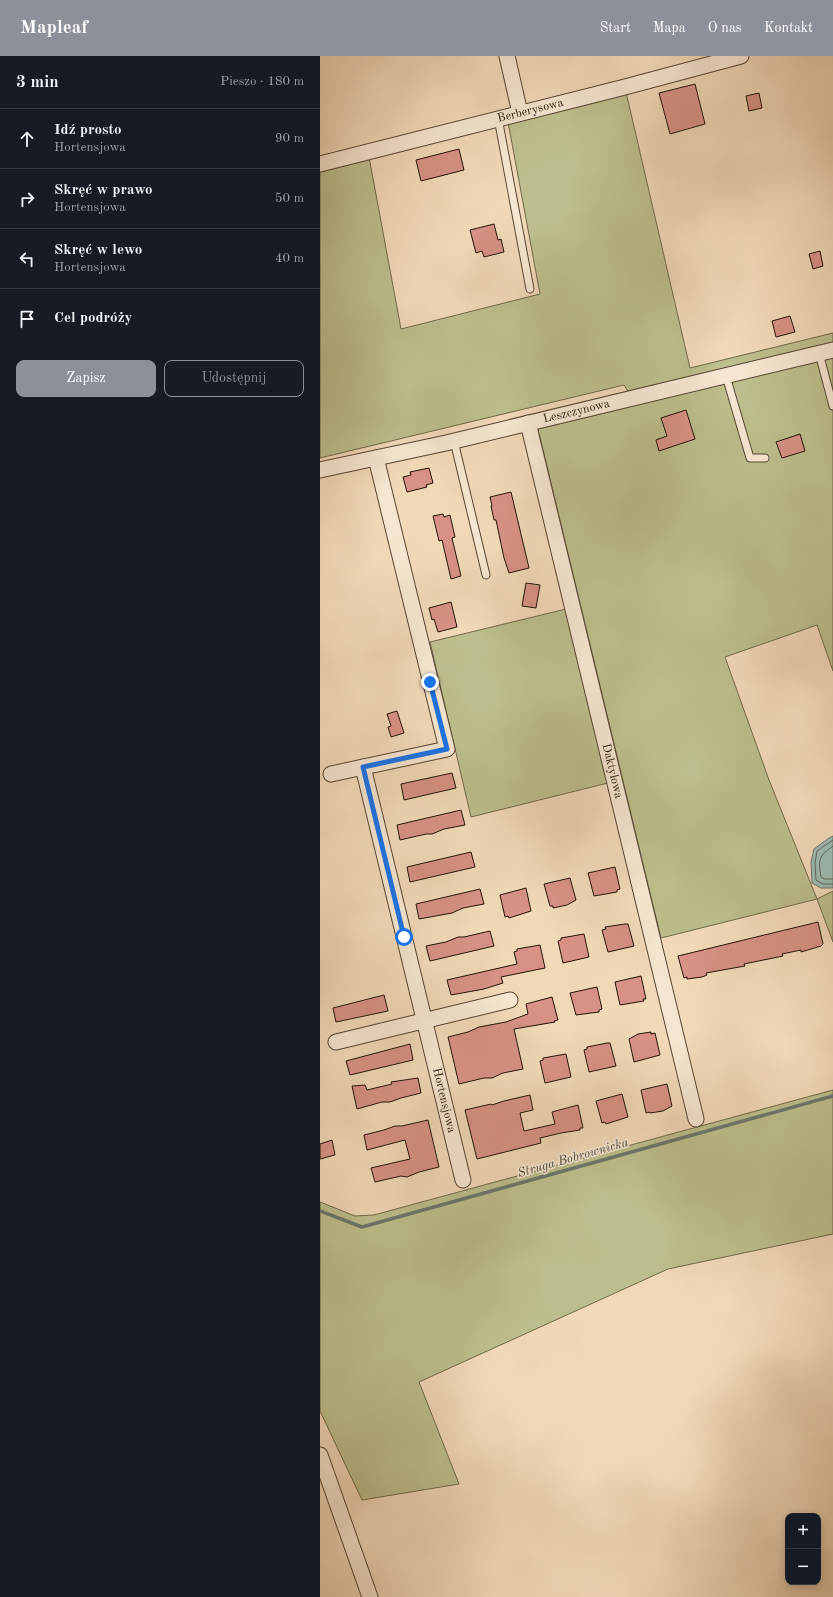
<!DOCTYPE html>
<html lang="pl">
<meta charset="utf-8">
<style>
:root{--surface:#171b24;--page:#242831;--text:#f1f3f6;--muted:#9ea1a6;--line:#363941;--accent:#8c9099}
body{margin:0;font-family:"Old Standard TT",serif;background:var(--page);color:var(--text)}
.controls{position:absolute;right:12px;bottom:12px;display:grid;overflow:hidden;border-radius:8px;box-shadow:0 2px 10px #0003}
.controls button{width:36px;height:36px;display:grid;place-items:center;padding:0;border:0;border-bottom:1px solid var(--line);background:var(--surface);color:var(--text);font:20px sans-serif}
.stop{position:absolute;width:12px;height:12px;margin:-9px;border:3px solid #1a73e8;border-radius:50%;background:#fff}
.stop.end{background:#1a73e8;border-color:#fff;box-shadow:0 1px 4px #0008}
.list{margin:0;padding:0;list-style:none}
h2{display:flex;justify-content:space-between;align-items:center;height:52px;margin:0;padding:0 16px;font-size:17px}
h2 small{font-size:13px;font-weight:400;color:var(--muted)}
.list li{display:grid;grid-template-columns:26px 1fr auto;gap:12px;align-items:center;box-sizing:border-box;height:60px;padding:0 16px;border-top:1px solid var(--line)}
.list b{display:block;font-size:15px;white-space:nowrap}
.list p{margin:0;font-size:13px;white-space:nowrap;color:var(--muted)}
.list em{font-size:13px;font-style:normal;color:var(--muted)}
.actions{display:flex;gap:8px;padding:12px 16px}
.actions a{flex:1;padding:9px 0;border:1px solid var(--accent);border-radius:8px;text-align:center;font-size:14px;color:var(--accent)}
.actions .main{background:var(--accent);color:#fff}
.icon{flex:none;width:22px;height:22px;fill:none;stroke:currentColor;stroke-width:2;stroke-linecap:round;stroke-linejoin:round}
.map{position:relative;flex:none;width:513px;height:1541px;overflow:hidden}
header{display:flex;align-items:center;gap:24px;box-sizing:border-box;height:56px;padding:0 20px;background:var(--accent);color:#fff}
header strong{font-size:19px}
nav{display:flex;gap:22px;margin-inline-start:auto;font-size:14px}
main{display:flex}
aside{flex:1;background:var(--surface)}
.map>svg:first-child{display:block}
</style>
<header>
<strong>Mapleaf</strong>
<nav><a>Start</a><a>Mapa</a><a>O nas</a><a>Kontakt</a></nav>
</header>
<main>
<aside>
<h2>3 min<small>Pieszo · 180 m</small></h2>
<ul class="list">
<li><svg class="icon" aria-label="ahead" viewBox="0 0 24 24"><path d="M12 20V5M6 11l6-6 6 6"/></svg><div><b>Idź prosto</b><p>Hortensjowa</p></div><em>90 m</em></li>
<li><svg class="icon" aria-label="right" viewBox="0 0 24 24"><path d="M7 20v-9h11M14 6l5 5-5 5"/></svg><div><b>Skręć w prawo</b><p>Hortensjowa</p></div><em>50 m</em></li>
<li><svg class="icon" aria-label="left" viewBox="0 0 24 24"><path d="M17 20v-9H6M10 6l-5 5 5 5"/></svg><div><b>Skręć w lewo</b><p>Hortensjowa</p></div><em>40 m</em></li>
<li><svg class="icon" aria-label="arrive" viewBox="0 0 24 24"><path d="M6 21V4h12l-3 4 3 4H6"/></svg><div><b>Cel podróży</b></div></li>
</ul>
<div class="actions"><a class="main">Zapisz</a><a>Udostępnij</a></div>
</aside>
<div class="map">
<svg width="513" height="1541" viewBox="0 0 513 1541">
<rect width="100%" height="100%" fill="#f1d9b8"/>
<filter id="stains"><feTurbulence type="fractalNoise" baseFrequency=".005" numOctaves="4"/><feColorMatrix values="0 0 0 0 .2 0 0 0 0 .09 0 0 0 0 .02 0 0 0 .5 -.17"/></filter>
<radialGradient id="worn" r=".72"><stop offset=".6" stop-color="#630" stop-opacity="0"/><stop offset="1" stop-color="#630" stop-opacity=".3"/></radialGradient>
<!-- green -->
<path fill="#bdbe8d" stroke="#70684a" d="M306 36 370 312 513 277V615L497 569 405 601 449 724 497 843 513 835V886L497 843 341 882 218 373 317 349 304 329 0 402V113L49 101 81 273 220 238 188 66Z
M246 553 288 727 151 761 110 586Z
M513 1034V1178L348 1213 99 1326 139 1428 42 1444 0 1355V1146L35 1160 54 1159Z"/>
<!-- water -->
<path fill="#9bbab1" stroke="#6b776d" d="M513 780V832H501L492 827 491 806 494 793 509 782Z"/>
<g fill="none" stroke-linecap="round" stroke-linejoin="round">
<!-- shore -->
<path stroke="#5e665c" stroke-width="1" d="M513 784 497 795 495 807 496 824 503 828H513
M513 790C499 800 498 803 501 821L504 823H513"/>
<!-- stream -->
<path stroke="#6b776d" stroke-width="3.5" d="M0 1155 42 1171 513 1040"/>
</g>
<!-- building -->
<path fill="#d79285" stroke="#221307" d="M375 28 385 68 350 78 339 37Z
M439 37 442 52 429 55 426 40Z
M139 93 144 114 101 125 96 104Z
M174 168 178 184 181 183 184 196 164 201 162 195 156 197 150 174Z
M500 195 503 210 493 213 489 198Z
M470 260 475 276 456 281 452 265Z
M366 354 375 383 339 395 336 384 347 380 341 362Z
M480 378 485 395 462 402 456 386Z
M109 412 113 427 106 429 107 431 87 436 83 421 91 419 90 416Z
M191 436 209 512 189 517 184 502 176 464H174L171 450H172L170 441Z
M123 458 124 461 130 459 135 481 132 482 141 520 131 523 122 484 119 485 113 460Z
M206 527 220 529 216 552 202 550Z
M131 546 137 571 118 576 114 563 112 564 109 552Z
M77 655 84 677 71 681 68 671 71 670 67 658Z
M132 717 136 732 84 744 81 728Z
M141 754 145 769 124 773 112 778H106L80 784 77 769Z
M151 796 155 811 90 826 87 811Z
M295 811 300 833 297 834V836L274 840 268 817Z
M250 822 256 844 247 849 233 852V850H230L224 828Z
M206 832 211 855 189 862 188 860 185 861 180 839Z
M160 833 164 848 143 852 132 857 99 863 96 848Z
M498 866 503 888 501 890 481 896V894L462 898 463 900 424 908 425 910 386 917 387 919 382 921 367 923V921L364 922 358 900Z
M305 868H308L314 890 288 896 282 874 286 873 285 871Z
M170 875 174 890 110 905 106 890 126 886 138 881H144Z
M264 878 269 901 243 907 238 885 241 884V882Z
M220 889 225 912 181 921 183 927 164 933 131 939 127 924 197 908 194 896 197 895V893Z
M321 920 326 943H323L324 945 300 949 295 926Z
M277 931 282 953 279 954V956L256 959 250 937Z
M64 939 68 955 16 966 13 952Z
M232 941 238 964 234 965 235 966 194 973 203 1013 183 1017 172 1022H164L139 1028 128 981 148 976 159 971 186 966 208 958 206 948Z
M331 976V978L335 977 340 999 314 1006 309 983 318 978Z
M287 987H290L296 1010 269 1016 264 994 267 993V991Z
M90 988 93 1004 30 1019 26 1005Z
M246 998 251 1021 225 1027 220 1005 223 1004V1002Z
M98 1022 101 1037 81 1042 70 1046H62L37 1053 32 1030 45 1029 47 1034 72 1028 71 1026Z
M347 1028 352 1050 343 1055 330 1057V1056L326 1057 321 1034Z
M302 1038 308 1061 286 1068 285 1066 282 1067 276 1045Z
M210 1039 213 1054 200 1057 204 1075 235 1068 232 1056 258 1049 263 1072H260V1074L241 1077 220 1082 221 1087 157 1103 145 1054 171 1048 172 1049 184 1045Z
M108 1064 119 1111 99 1116 87 1121 81 1120 55 1126 51 1112 90 1103 85 1084 47 1094 44 1079 64 1074 75 1070H82Z
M12 1084 15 1099 0 1103V1088Z"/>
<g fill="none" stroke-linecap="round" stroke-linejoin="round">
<defs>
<path id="service" d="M178 62 210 233
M499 297 513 350
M406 320 430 402H445
M134 385 166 519"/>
<g id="minor">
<path d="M187 0 200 57"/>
<path id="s1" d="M0 108 305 31 421 0"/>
<path id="s2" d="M208 367 376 1063"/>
<path id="s3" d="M0 414 126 387 513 294"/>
<path id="s4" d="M43 711 143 1124"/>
<path d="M11 718 127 693 56 402"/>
<path d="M16 986 190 944"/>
<path d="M0 1399 50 1541"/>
</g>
</defs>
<!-- service casing -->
<use href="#service" stroke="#564433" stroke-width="9"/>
<!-- minor casing -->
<use href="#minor" stroke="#564433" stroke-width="17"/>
<!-- service -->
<use href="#service" stroke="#f6e6d1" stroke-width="7"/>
<!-- minor -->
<use href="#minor" stroke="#f6e6d1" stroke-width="15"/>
</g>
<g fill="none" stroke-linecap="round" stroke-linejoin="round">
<!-- route -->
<path stroke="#1a73e8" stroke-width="5" d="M84 881 43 711 127 693 110 626"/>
</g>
<g text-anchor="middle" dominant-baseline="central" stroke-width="3" stroke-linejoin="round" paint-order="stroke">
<!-- street labels -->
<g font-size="12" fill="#221307" stroke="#f6e6d1">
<text stroke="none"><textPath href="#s1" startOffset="217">Berberysowa</textPath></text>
<text stroke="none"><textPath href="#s3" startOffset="263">Leszczynowa</textPath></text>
<text stroke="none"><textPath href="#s2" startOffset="358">Daktylowa</textPath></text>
<text stroke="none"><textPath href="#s4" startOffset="343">Hortensjowa</textPath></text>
</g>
<!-- water labels -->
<g font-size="13" font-style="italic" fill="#4c4d42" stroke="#f6e6d1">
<text transform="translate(253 1102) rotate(-16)">Struga Bobrownicka</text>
</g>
</g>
<rect width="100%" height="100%" filter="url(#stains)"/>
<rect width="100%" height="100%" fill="url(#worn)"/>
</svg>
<div class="controls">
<button>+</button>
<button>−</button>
</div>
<div class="stop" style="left:84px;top:881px"></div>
<div class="stop end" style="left:110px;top:626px"></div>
</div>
</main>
